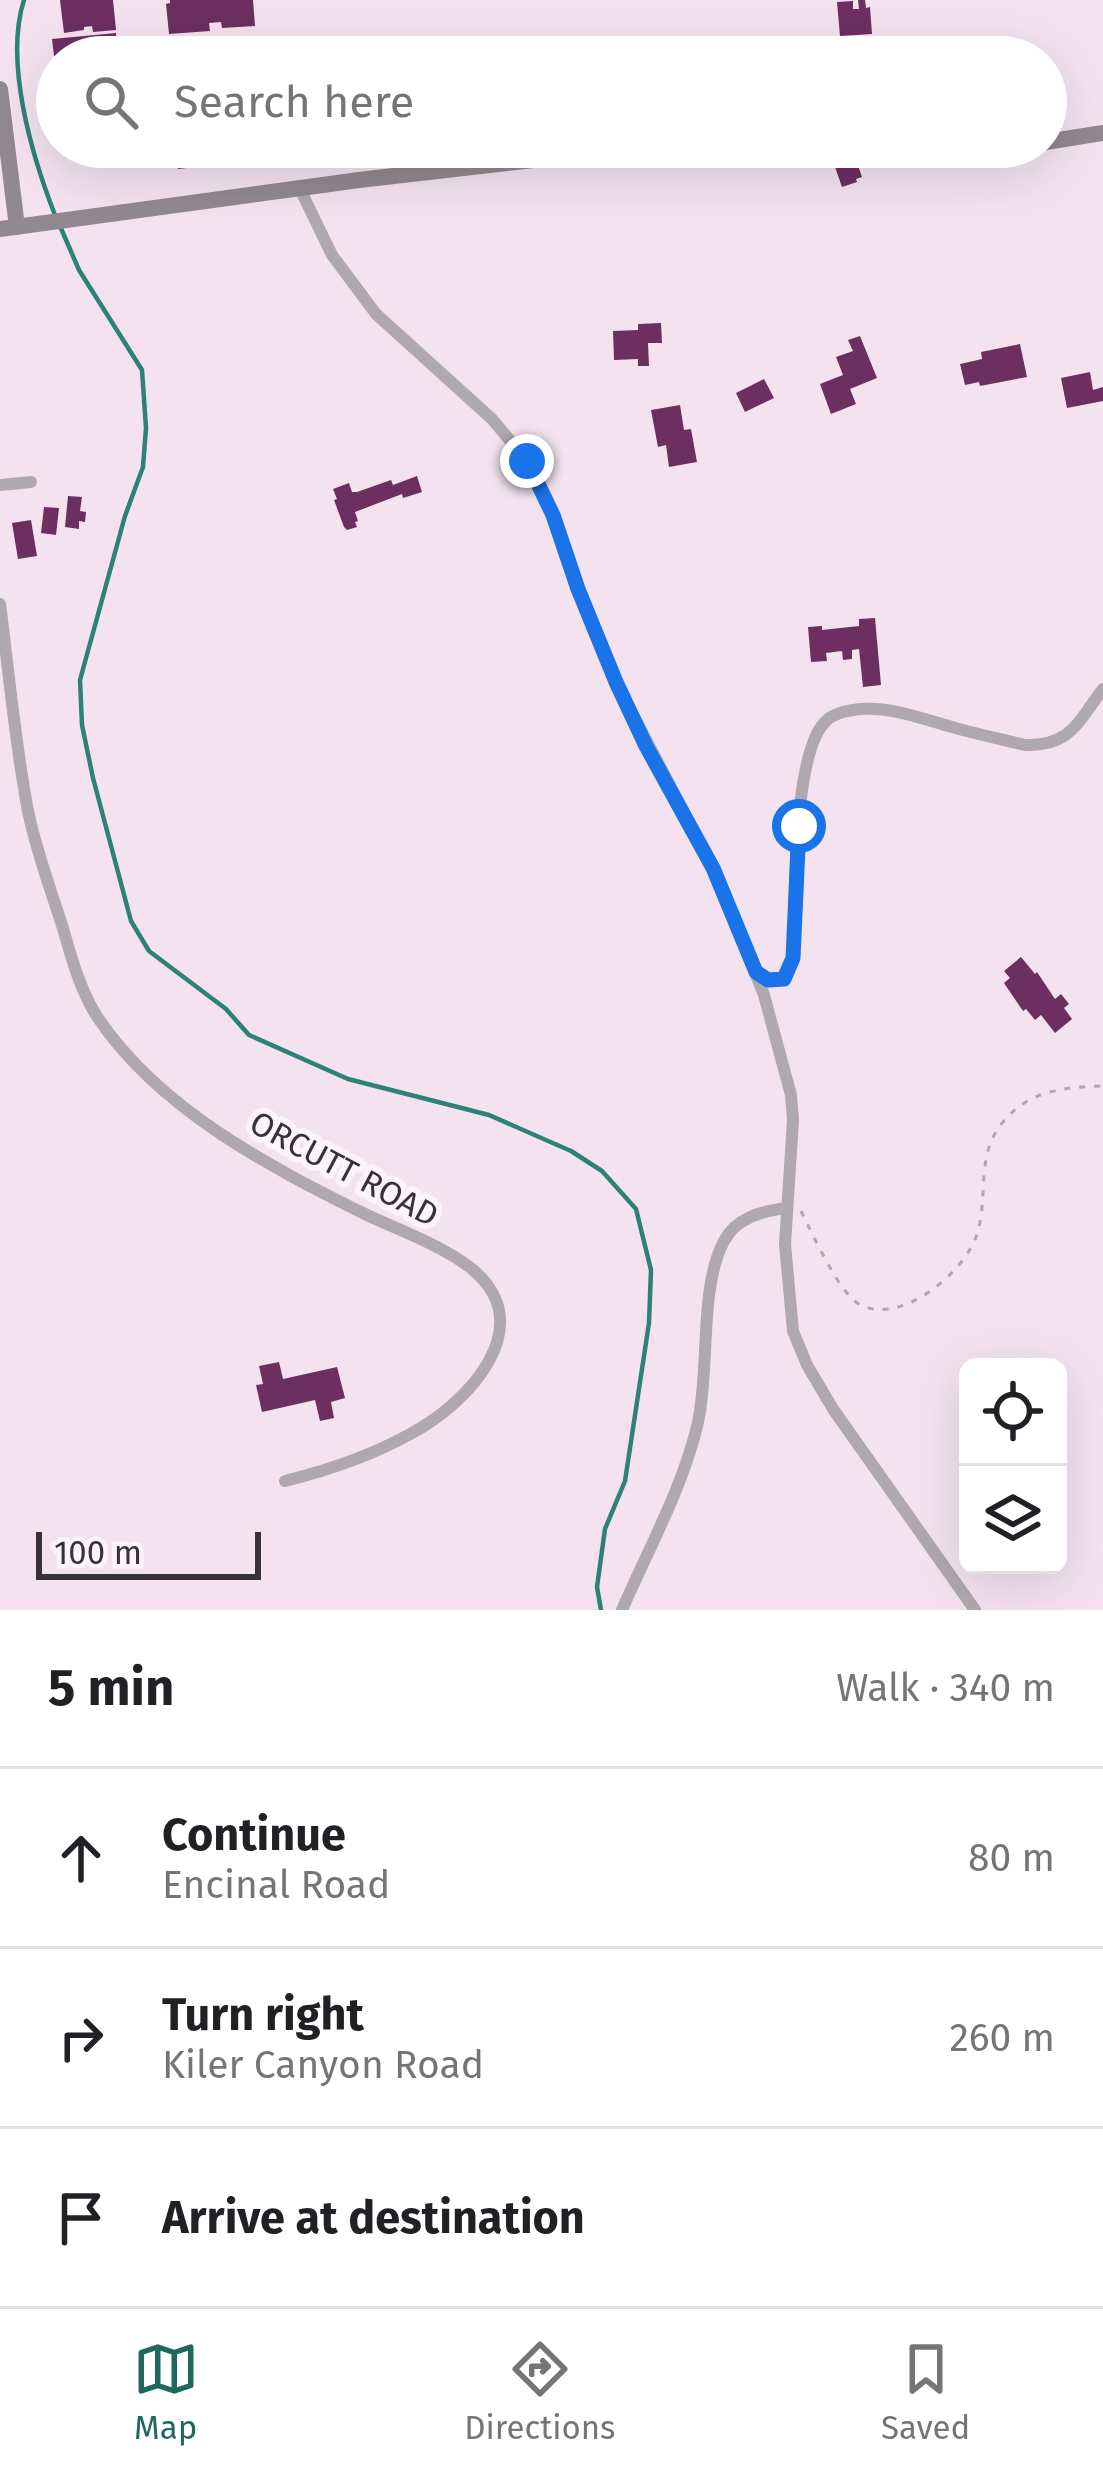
<!DOCTYPE html>
<meta charset="utf-8">
<style>
:root{--surface:#fff;--page:#f6f6f6;--text:#202124;--muted:#757577;--line:#e0e0e0;--accent:#20685d}
body{margin:0;font-family:"Fira Sans",sans-serif;background:var(--page);color:var(--text)}
.controls{position:absolute;right:36px;bottom:36px;display:grid;overflow:hidden;border-radius:18px;box-shadow:0 12px 48px #0002}
.controls button{width:108px;height:108px;display:grid;place-items:center;padding:0;border:0;border-bottom:3px solid var(--line);background:var(--surface);color:var(--text);font:60px sans-serif}
.scale{position:absolute;left:36px;bottom:30px;width:225px;box-sizing:border-box;padding-left:12px;border:6px solid #383237;border-top:0;font-size:33px;line-height:42px;white-space:nowrap;color:#383237;-webkit-text-stroke:9px #fdf3fa;paint-order:stroke}
.stop{position:absolute;width:36px;height:36px;margin:-27px;border:9px solid #1a73e8;border-radius:50%;background:#fff}
.stop.end{background:#1a73e8;border-color:#fff;box-shadow:0 3px 12px #0008}
.list{margin:0;padding:0;list-style:none}
h2{display:flex;justify-content:space-between;align-items:center;height:156px;margin:0;padding:0 48px;font-size:51px}
h2 small{font-size:39px;font-weight:400;color:var(--muted)}
.list li{display:grid;grid-template-columns:78px 1fr auto;gap:36px;align-items:center;box-sizing:border-box;height:180px;padding:0 48px;border-top:3px solid var(--line)}
.list b{display:block;font-size:45px;white-space:nowrap}
.list p{margin:0;font-size:39px;white-space:nowrap;color:var(--muted)}
.list em{font-size:39px;font-style:normal;color:var(--muted)}
.icon{flex:none;width:66px;height:66px;fill:none;stroke:currentColor;stroke-width:2;stroke-linecap:round;stroke-linejoin:round}
.map{position:relative;flex:none;width:1103px;height:1610px;overflow:hidden}
.search{position:absolute;background:var(--surface);box-shadow:0 12px 48px #0002;left:36px;right:36px;top:36px;height:132px;display:flex;align-items:center;gap:30px;box-sizing:border-box;padding:0 42px;border-radius:66px;color:var(--muted);font-size:45px}
.sheet{height:696px;background:var(--surface)}
nav{display:flex;justify-content:space-around;align-items:center;box-sizing:border-box;height:168px;border-top:3px solid var(--line);background:var(--surface);font-size:33px;color:var(--muted)}
nav a{display:grid;justify-items:center;gap:6px}
nav .on{color:var(--accent)}
.map>svg:first-child{display:block}
</style>
<div class="map">
<svg width="1103" height="1610" viewBox="0 0 1103 1610">
<rect width="100%" height="100%" fill="#f4e3ef"/>
<g fill="none" stroke-linecap="round" stroke-linejoin="round">
<!-- stream -->
<path stroke="#2c8277" stroke-width="4.5" d="M24 0C4 62 32 156 55 215
M60 226 79 270 142 370 146 428 143 467 125 516 80 680 82 725 93 778 131 921 149 951 226 1009 249 1035 348 1079 489 1115 571 1151 602 1171 636 1209 651 1270 649 1323 625 1481 605 1529 597 1587 601 1610"/>
</g>
<!-- building -->
<path fill="#6c2f60" d="M60 0H113L116 30 93 32 92 26 84 27V30L64 33Z
M170 0H253L255 26 222 28 221 22 209 23 210 31 169 34 166 4 170 3Z
M858 0H865L866 8 870 7 872 34 840 36 837 2 853 1V9H859Z
M116 33 118 57 54 56 52 39Z
M171 147H284L285 156 178 169 177 160 172 161Z
M855 157 862 177 856 179 857 182 842 187 835 167 838 166 837 163Z
M661 323 662 343H648L649 366H638V359L614 360 613 331 638 330V324Z
M860 336 877 378 850 389 856 404 831 414 820 384 843 375 836 357 853 351 848 340Z
M1020 344 1027 377 980 386 979 382 965 385 960 364 982 359 981 352Z
M1090 372 1093 390 1103 387V401L1067 408 1061 378Z
M764 379 774 398 745 412 736 393Z
M680 405 684 430 691 429 697 462 669 467 666 445 658 447 651 410Z
M417 476 422 492 403 498 402 494 355 512 358 521 355 522 357 527 347 530 344 527 334 500 337 499 333 489 349 483 352 492H357L391 480 393 485Z
M68 496 82 497 80 511 86 512 85 522 79 521V529L65 527Z
M44 507 59 508 56 535 41 533Z
M31 520 37 556 18 559 12 523Z
M875 618 881 685 863 687 859 649 852 650V659L843 660 842 651 826 653 827 661 811 662 808 627 822 626V630L859 626V619Z
M1021 957 1035 974 1037 972 1055 999 1061 994 1069 1004 1064 1008 1072 1019 1055 1033 1041 1015 1035 1020 1026 1009 1023 1011 1004 983 1010 978 1004 971Z
M279 1362 283 1379 337 1367 345 1398 331 1402 334 1418 320 1421 315 1400 262 1412 256 1385 263 1384 259 1366Z"/>
<g fill="none" stroke-linecap="round" stroke-linejoin="round">
<!-- path -->
<path stroke="#b2a5af" stroke-width="3" stroke-dasharray="6 9" stroke-linecap="butt" d="M801 1211C812 1233 839 1293 859 1304 900 1327 963 1273 976 1237 990 1198 974 1156 1003 1122 1029 1090 1065 1087 1103 1086"/>
<!-- street -->
<path stroke="#afa8ad" stroke-width="12" d="M300 189 332 255 376 314 492 419 527 461 553 515 578 589 616 682 713 868 764 995 791 1095 793 1120 785 1244 793 1331 807 1365 833 1409 975 1610
M0 485 31 482
M0 604C9 673 15 743 28 811 36 850 50 888 62 925 71 956 80 991 98 1018 160 1110 270 1167 367 1215 401 1231 443 1246 472 1269 541 1326 468 1403 412 1433 373 1455 329 1470 285 1481
M758 973C767 980 773 982 785 979L793 958C795 909 792 752 826 721 834 713 850 710 861 709 892 707 922 719 952 727 976 734 1000 739 1025 745 1071 746 1077 723 1103 689
M622 1610C648 1550 684 1485 698 1422 710 1368 699 1288 724 1241 736 1218 762 1211 786 1208"/>
<!-- secondary -->
<path stroke="#92888f" stroke-width="16" d="M0 89 17 227
M1046 142 1103 133
M0 229 359 180 646 147"/>
</g>
<g fill="none" stroke-linecap="round" stroke-linejoin="round">
<!-- route -->
<path stroke="#1a73e8" stroke-width="15" d="M527 461 553 515 578 589 616 682 646 746 713 868 756 972 768 980 784 979 793 958 799 826"/>
</g>
<g text-anchor="middle" dominant-baseline="central" stroke-width="12" stroke-linejoin="round" paint-order="stroke">
<!-- street labels -->
<g font-size="33" fill="#383237" stroke="#fdf3fa">
<text transform="translate(344 1169) rotate(28)">ORCUTT ROAD</text>
</g>
</g>
</svg>
<div class="controls">
<button><svg class="icon" aria-label="locate" viewBox="0 0 24 24"><circle cx="12" cy="12" r="6"/><path d="M12 2v4M12 18v4M2 12h4M18 12h4"/></svg></button>
<button><svg class="icon" aria-label="layers" viewBox="0 0 24 24"><path d="M12 4l9 5-9 5-9-5zM3 14l9 5 9-5"/></svg></button>
</div>
<div class="scale">100 m</div>
<div class="stop" style="left:799px;top:826px"></div>
<div class="stop end" style="left:527px;top:461px"></div>
<div class="search"><svg class="icon" aria-label="search" viewBox="0 0 24 24"><circle cx="10" cy="10" r="6"/><path d="M15 15l6 6"/></svg>Search here</div>
</div>
<section class="sheet">
<h2>5 min<small>Walk · 340 m</small></h2>
<ul class="list">
<li><svg class="icon" aria-label="ahead" viewBox="0 0 24 24"><path d="M12 20V5M6 11l6-6 6 6"/></svg><div><b>Continue</b><p>Encinal Road</p></div><em>80 m</em></li>
<li><svg class="icon" aria-label="right" viewBox="0 0 24 24"><path d="M7 20v-9h11M14 6l5 5-5 5"/></svg><div><b>Turn right</b><p>Kiler Canyon Road</p></div><em>260 m</em></li>
<li><svg class="icon" aria-label="arrive" viewBox="0 0 24 24"><path d="M6 21V4h12l-3 4 3 4H6"/></svg><div><b>Arrive at destination</b></div></li>
</ul>
</section>
<nav>
<a class="on"><svg class="icon" aria-label="map" viewBox="0 0 24 24"><path d="M3 6l6-2 6 2 6-2v14l-6 2-6-2-6 2zM9 4v14M15 6v14"/></svg>Map</a>
<a><svg class="icon" aria-label="directions" viewBox="0 0 24 24"><path d="M12 3l9 9-9 9-9-9zM9 14v-3h6M13 9l2 2-2 2"/></svg>Directions</a>
<a><svg class="icon" aria-label="saved" viewBox="0 0 24 24"><path d="M7 4h10v16l-5-4-5 4z"/></svg>Saved</a>
</nav>
